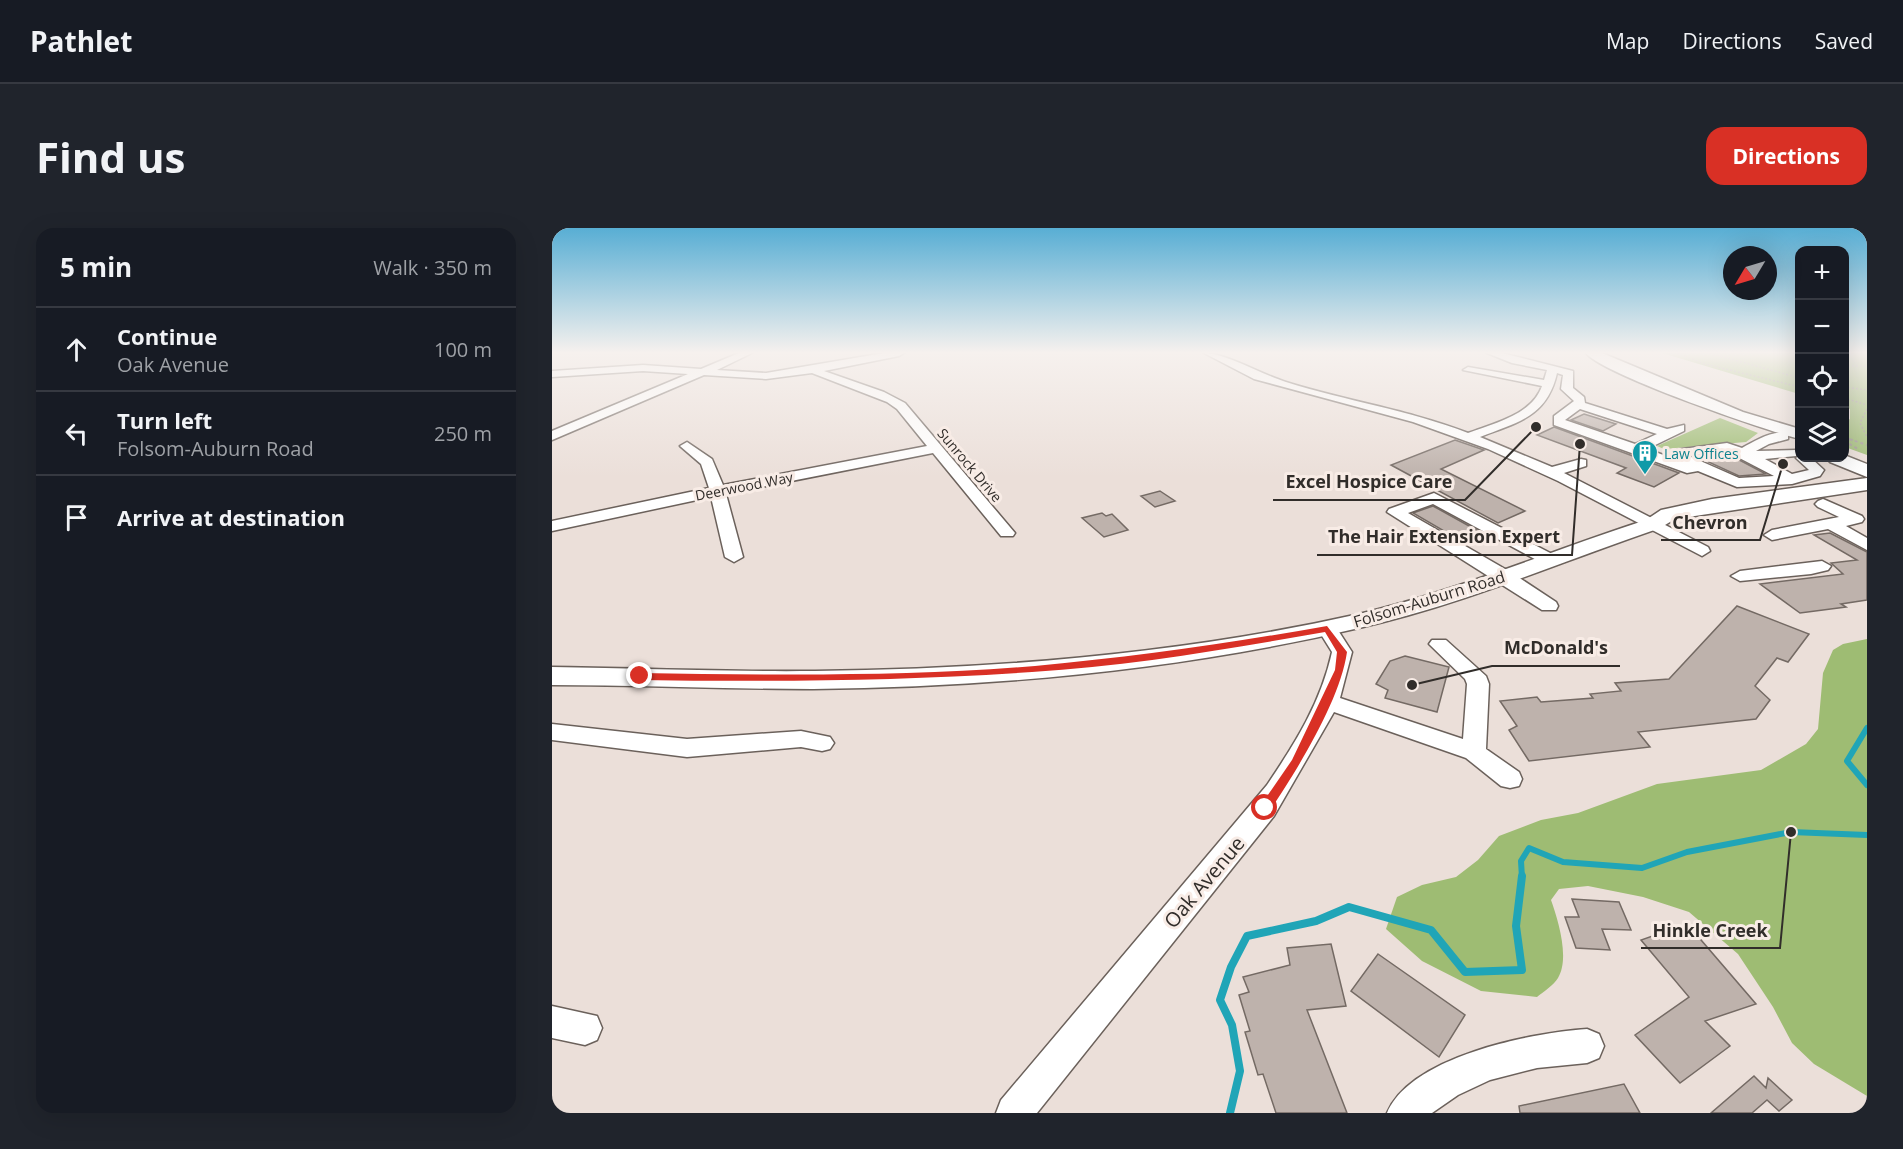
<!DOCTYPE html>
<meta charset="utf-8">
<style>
:root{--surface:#171b24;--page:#20242c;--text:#f1f3f6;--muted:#9ea1a6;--line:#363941;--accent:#d93025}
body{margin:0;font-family:"Open Sans",sans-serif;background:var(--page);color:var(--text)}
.controls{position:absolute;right:18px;top:18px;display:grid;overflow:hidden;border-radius:12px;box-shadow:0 6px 24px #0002}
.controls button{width:54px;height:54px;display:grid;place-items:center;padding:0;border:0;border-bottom:2px solid var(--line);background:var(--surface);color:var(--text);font:30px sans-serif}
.compass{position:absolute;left:1171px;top:18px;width:54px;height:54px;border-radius:50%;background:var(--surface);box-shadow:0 6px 24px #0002;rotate:232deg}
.stop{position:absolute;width:18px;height:18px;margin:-14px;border:4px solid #d93025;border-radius:50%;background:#fff}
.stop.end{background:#d93025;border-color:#fff;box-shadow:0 2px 6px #0008}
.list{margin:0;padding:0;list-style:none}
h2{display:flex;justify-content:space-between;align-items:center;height:78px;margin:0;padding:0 24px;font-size:26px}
h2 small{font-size:20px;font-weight:400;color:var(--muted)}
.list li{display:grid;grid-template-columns:39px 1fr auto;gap:18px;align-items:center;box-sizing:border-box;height:84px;padding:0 24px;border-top:2px solid var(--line)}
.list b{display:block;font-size:22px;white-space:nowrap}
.list p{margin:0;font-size:20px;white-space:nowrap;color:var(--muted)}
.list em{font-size:20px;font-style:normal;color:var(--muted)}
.icon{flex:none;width:33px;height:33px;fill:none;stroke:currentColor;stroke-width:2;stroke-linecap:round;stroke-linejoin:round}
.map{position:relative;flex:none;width:1315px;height:885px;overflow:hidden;border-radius:18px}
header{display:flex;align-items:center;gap:36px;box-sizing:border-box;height:84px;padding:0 30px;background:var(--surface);border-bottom:2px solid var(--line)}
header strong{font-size:28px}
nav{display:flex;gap:33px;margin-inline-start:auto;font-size:21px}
.intro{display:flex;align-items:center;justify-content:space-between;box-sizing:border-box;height:144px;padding:0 36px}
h1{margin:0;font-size:42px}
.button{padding:15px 27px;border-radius:18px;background:var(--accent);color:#fff;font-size:21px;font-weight:700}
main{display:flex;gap:36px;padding:0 36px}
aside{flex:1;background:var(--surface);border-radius:18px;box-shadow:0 6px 24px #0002}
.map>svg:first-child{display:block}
</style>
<header>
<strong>Pathlet</strong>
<nav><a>Map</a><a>Directions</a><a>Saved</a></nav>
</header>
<div class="intro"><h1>Find us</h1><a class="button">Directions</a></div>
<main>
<aside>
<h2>5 min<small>Walk · 350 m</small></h2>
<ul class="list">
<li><svg class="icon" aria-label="ahead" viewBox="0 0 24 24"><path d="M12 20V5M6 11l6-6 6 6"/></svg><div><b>Continue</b><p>Oak Avenue</p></div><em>100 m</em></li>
<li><svg class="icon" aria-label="left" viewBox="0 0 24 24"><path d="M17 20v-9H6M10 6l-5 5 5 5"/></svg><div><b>Turn left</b><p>Folsom-Auburn Road</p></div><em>250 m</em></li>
<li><svg class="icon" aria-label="arrive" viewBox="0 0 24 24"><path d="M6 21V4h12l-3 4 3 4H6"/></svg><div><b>Arrive at destination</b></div></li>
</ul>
</aside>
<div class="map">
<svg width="1315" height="885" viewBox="0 0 1315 885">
<rect width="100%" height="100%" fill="#ebdfd9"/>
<!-- green -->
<path fill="#9ebc73" d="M1110 125H1247V166Z
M1293 125H1315V227L1293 219V206L1296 205 1293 202V194L1298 191V181L1293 179Z
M1168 190 1206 205 1194 214 1112 221 1105 218Z
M1315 411V868L1262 836 1240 815 1221 779 1186 726 1137 684 1091 669 1036 658 1007 661 999 672C1006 692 1018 730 1006 750 1002 757 991 764 985 769L929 763 870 733 834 701 845 669 870 657 904 649 926 632 947 608 989 592 1026 585 1105 556 1209 542 1254 516 1266 501 1271 445 1281 422 1291 416Z"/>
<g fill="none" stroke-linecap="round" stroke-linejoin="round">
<!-- stream-far1 -->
<path stroke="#20a5b7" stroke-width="6" d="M1315 500 1295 533 1315 557
M970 650 969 633 977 620 1011 634 1090 640 1135 624 1239 604 1315 607"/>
<!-- stream -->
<path stroke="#20a5b7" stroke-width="8" d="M678 885 688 843 680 797 668 772 679 739 695 708 764 693 797 679 879 702 913 744 970 742 964 698 970 648"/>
</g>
<!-- building -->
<path fill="#beb2ac" stroke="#746a64" stroke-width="1.5" d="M1032 186 1064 196 1051 203 1019 192Z
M1002 199 1127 245 1102 259 1065 245 1074 240 985 207Z
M903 212 932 222 889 241 973 283 946 295 839 237Z
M1174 225 1214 246 1187 248 1150 231Z
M608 263 623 273 603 279 589 268Z
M881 278 928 304 927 305 909 313 861 285Z
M550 285 554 288 560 286 576 302 552 309 530 290Z
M1278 305 1315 324V372L1289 376 1294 379 1248 385 1208 356 1291 346 1279 335 1305 332 1262 307Z
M1185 378 1257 406 1236 434 1225 430 1203 458 1218 472 1204 491 1086 504 1098 519 977 533 957 502 965 498 948 473 985 469 989 474 1041 470 1038 466 1069 463 1063 455 1117 451Z
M853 428 897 439 885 484 833 470 836 462 824 456 838 433Z
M1020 671 1067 674 1079 702 1050 701 1058 722 1024 720 1013 689H1027Z
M1126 699 1143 705 1204 776 1153 793 1178 818 1128 855 1083 807 1137 769 1089 712Z
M779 716 794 778 755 782 795 885H724L711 846 706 847 693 804 698 803 687 767 697 764 691 749 738 737 735 720Z
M826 726 913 787 887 829 799 763Z
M1202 848 1214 860 1216 850 1240 872 1227 883 1215 872 1200 885H1159Z
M1072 856 1088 885H968L967 878Z"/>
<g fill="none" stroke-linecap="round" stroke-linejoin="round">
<defs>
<path id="minor" d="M187 125H200L165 142 214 145 332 125H352L347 128 272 143 332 164 353 175 463 305 461 308H449L381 225 174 266 191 329 182 334 173 329 159 269 0 303V293L157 260 149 236 128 218 135 214 160 231 171 257 375 218 345 181 335 174 260 145 214 151 152 147 0 212V203L136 146 91 143 0 149V143L91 137 149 141Z
M652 125C671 124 711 147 734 154 794 173 857 182 916 205 942 195 980 187 990 158L911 142 916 139 992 152 995 142 960 135 935 125H950L1021 143V160L1032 169 1033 175 1115 201 1132 197V203L1095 221 1125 232 1121 225 1123 222 1175 215 1190 220C1203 213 1220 202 1236 205V211L1217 216 1204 223 1244 222V228L1213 231 1240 246 1257 242 1244 230 1248 227V230H1259L1272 242 1268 248 1240 256 1185 259 1146 243 1135 245 1002 197V188L1022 173 1009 161 1011 147 1005 145C995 189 966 194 928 209L1000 239 1029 231 1034 232V238L1012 245 1156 319 1158 323 1150 328 1006 253 936 221 861 194 702 151ZM1028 181 1105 206 1083 216 1013 192ZM1174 223 1222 248 1187 250 1137 228Z
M882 265 1004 328 1007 332 1004 336H992L881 276 856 285 960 345 1004 374 1006 378 1004 382H990L835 284 837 281Z
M1271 271 1310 288 1312 291 1310 294 1294 298 1315 310V322L1276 301 1220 312 1212 307 1220 302 1287 289 1266 279 1263 276 1266 273Z
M1270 333 1279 338 1276 342 1259 346 1188 353 1179 348 1188 343Z
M775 394 782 396 800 424 788 470 911 511 915 456 913 451 877 416 880 412H894L934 448 937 456 934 521 967 544 970 551 967 558 958 560 949 558 914 530 782 484 722 588 485 885H444L449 872 715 557C744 514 769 474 780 424L765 400Z
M0 496 135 511 249 503 278 509 282 515 278 521 270 523 249 519 135 529 0 512Z
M0 778 45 788 50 800 45 812 33 817 0 810Z
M1035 801 1047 806 1052 818 1047 830 1035 835 985 840 938 852 906 867 880 885H835C859 828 979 805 1035 801Z"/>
<path id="major" d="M1034 125H1050L1191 184 1248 201V211C1214 203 1050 146 1034 125Z
M1292 227 1315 236V249L1278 234 1275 230H1292Z
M1315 250V262L1123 291 1108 300C1008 334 910 377 807 400 628 442 444 459 261 461 174 461 87 457 0 457V439C88 440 175 444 263 443 445 441 629 426 807 386 905 363 998 323 1094 292L1109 282 1160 271Z"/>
</defs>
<!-- minor casing -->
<use href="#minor" stroke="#6b615b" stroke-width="3"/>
<!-- major casing -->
<use href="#major" stroke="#6b615b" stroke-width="3"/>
<!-- path-far1 -->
<path stroke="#a29995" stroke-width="1.5" stroke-dasharray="2 2" stroke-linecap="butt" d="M1125 125 1153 136 1248 159
M1157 125 1248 150
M1292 138H1315
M1292 159 1315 162
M1292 170 1315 177
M1315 181 1308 195 1315 209
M1292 209 1301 212"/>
<!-- path -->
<path stroke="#a29995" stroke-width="2" stroke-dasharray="3 3" stroke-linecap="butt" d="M1297 211 1315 217
M1292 213 1306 221"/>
<!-- minor -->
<use href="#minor" fill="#fff" fill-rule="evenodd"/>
<!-- major -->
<use href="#major" fill="#fff" fill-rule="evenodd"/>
</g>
<!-- sky -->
<linearGradient id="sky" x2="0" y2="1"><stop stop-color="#58aed4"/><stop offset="0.5" stop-color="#f6f1ee"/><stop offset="1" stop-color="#f6f1ee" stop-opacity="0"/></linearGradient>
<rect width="1315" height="249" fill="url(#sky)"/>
<!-- route -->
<path fill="#d93025" d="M775 398 795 424C788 473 745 542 717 584L713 585 707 580 740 532 783 442 785 424 773 404C676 421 578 438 480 444 349 453 219 454 88 452L84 448 88 445C220 447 352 449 483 438 581 429 678 415 775 398Z"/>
<!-- icons -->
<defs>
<symbol id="building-pin" viewBox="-11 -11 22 30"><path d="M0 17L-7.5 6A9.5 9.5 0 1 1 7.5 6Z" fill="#0f9aa8" stroke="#f8ece6"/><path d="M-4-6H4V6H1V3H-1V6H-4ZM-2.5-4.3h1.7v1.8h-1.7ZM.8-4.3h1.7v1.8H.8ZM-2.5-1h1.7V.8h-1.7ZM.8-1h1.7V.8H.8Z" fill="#fff"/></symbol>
</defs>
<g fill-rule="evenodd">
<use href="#building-pin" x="1078" y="210" width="30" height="40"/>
</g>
<g text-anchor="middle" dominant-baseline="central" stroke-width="6" stroke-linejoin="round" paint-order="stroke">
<!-- far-culture labels -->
<g font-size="14" fill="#0d838f" stroke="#f8ece6" text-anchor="start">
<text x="1112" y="225">Law Offices</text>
</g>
<!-- far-street labels -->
<g font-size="14" fill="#312d2a" stroke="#f8ece6">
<text transform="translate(418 237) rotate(50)">Sunrock Drive</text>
<text transform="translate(192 258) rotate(-11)">Deerwood Way</text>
</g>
<!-- street labels -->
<g font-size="16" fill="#312d2a" stroke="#f8ece6">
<text transform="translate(877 371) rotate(-17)">Folsom-Auburn Road</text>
</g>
<!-- near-street labels -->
<g font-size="20" fill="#312d2a" stroke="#f8ece6">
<text transform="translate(652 654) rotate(-50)">Oak Avenue</text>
</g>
</g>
<!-- callouts -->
<path fill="none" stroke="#312d2a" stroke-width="2" d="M984 199L913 272H721M1231 236L1208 312H1109M1028 216L1020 327H765M860 457L940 438H1068M1239 604L1228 720H1089"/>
<g fill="#312d2a" stroke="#f8ece6" stroke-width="2">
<circle cx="984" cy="199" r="6"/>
<circle cx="1231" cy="236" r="6"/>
<circle cx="1028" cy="216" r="6"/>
<circle cx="860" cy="457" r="6"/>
<circle cx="1239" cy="604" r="6"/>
</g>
<g font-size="18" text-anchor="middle" font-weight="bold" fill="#312d2a" stroke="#f8ece6" stroke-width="6" stroke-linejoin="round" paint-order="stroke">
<text x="817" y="260">Excel Hospice Care</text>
<text x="1158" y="301">Chevron</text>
<text x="892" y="315">The Hair Extension Expert</text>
<text x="1004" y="426">McDonald's</text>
<text x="1158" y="709">Hinkle Creek</text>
</g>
</svg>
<div class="controls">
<button>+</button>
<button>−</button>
<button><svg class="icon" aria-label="locate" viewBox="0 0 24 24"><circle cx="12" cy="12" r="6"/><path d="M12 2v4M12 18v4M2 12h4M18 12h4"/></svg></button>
<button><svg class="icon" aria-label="layers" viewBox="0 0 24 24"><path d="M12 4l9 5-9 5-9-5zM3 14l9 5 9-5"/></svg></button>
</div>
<svg class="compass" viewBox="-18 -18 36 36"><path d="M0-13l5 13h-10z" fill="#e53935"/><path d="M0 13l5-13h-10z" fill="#9ea1a6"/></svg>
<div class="stop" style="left:713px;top:580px"></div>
<div class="stop end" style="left:88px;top:448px"></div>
</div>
</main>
